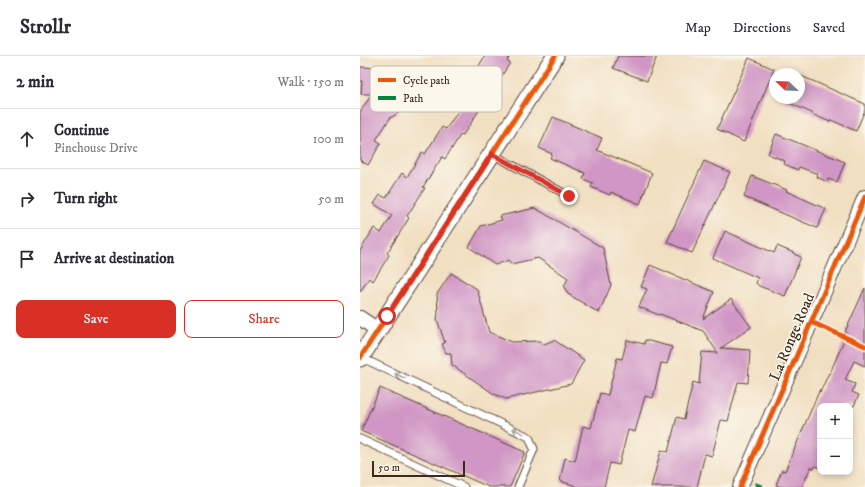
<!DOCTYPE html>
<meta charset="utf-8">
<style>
:root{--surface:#fff;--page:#f2f2f3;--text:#2b2b33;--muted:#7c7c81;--line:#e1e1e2;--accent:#d93025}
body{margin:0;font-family:"IM FELL DW Pica",serif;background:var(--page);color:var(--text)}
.controls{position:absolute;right:12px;bottom:12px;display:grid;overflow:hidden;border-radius:8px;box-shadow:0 2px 6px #0003}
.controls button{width:36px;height:36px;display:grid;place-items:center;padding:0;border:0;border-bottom:1px solid var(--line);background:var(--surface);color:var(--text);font:20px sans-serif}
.compass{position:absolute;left:409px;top:12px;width:36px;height:36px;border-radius:50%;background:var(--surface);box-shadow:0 2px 6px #0003;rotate:293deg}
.scale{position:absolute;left:12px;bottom:10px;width:93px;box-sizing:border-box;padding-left:4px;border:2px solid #3b2a1e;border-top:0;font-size:11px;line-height:14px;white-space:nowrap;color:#3b2a1e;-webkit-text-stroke:3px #fbf7ec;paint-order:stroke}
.stop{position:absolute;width:12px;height:12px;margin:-9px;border:3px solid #d93025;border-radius:50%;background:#fff}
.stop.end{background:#d93025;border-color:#fff;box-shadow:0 1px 4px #0008}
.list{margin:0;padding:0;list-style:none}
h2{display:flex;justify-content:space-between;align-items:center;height:52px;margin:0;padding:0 16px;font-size:17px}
h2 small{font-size:13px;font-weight:400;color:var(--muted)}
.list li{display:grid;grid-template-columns:26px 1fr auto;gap:12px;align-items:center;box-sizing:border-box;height:60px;padding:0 16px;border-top:1px solid var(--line)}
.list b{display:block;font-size:15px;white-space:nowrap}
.list p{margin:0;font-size:13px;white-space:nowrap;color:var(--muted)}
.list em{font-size:13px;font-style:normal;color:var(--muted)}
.actions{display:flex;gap:8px;padding:12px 16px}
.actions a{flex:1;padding:9px 0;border:1px solid var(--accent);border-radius:8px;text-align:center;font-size:14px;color:var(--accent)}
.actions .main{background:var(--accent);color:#fff}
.icon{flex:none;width:22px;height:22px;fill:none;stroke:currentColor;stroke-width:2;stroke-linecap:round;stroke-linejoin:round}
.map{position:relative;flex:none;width:505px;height:431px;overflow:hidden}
header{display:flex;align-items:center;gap:24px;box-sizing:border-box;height:56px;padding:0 20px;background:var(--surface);border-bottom:1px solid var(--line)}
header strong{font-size:19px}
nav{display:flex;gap:22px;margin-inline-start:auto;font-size:14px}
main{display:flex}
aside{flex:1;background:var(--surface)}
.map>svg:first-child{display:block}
</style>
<header>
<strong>Strollr</strong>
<nav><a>Map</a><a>Directions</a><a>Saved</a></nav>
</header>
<main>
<aside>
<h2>2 min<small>Walk · 150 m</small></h2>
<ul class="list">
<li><svg class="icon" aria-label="ahead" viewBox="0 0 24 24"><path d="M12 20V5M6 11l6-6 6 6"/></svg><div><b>Continue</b><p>Pinehouse Drive</p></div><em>100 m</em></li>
<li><svg class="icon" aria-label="right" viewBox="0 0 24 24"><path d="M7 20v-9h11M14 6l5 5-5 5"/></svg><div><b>Turn right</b></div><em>50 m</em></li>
<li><svg class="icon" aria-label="arrive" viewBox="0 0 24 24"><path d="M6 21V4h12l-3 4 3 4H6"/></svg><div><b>Arrive at destination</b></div></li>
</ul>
<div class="actions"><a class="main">Save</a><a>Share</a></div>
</aside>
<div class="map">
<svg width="505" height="431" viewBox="0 0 505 431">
<rect width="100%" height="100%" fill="#fbf7ec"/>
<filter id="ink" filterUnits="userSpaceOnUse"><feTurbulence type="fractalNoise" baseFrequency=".025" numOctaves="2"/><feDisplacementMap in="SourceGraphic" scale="8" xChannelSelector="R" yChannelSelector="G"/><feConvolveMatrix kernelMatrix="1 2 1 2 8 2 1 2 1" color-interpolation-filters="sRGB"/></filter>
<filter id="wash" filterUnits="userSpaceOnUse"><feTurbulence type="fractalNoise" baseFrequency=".012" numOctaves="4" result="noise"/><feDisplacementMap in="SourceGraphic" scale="16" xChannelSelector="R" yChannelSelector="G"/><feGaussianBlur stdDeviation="0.9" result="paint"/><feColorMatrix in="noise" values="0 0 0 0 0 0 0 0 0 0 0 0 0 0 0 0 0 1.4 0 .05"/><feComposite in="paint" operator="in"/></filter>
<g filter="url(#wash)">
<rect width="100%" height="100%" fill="#f1dfc1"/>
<g id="blocks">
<!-- building -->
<path fill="#d096c5" d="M125 0H150L147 5 150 7 103 79 101 78 85 103 82 101 63 131 65 132 47 160 49 162 27 197 29 199 20 214 13 225 9 222 0 236V195L14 172 21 177 32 159 14 148 20 139 26 142 42 117 47 121 62 96 65 98 82 71 86 73 122 20 115 16Z
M258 0H297L287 25 253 12Z
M389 2 414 13 384 86 357 73Z
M0 11 27 12 26 45 29 46 28 47 39 50V55L37 58 30 62 16 84 21 87 8 109 0 104V56L12 38H1L2 25H0Z
M439 19 505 48V54L496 75 471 64 470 66 452 58V57L418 42H439Z
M193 61 242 82 237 94 292 117 280 148 251 136 250 139 231 131 233 127 223 123 225 117 190 102 192 98 179 92Z
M416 78 485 106 477 126 468 123 467 126 457 121 458 118 439 111 438 114 424 108 425 105 408 98Z
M344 105 370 116 332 197 307 186Z
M392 120 427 134 426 135 466 153 457 172 384 141Z
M175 152 243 192 251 229 239 257 208 238 204 231 208 222 178 202 151 208 149 204 135 209 109 191 121 170 142 164 140 160Z
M365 175 414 197 417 190 434 197V198L441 201 425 240 399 230 396 227 398 222 353 202Z
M290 209 354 236 343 263 371 243 391 271 361 292 390 294 388 327 378 326 368 365 361 364 352 400 345 398 337 431H291L301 394 308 396 317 361 324 363 333 326 339 328 342 296 358 297 343 275 300 258 299 259 279 251 287 233 281 231Z
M91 217 117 233 129 276 152 286 181 285 182 289 194 284 224 304 211 328 146 343 134 338 92 309 91 297H86L82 288 85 287 77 263 78 257 77 238Z
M505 232V310L494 305 485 324 495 328 492 336 499 339 494 350H460V412L455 410 454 413 451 411 442 431H422L416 429 422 414 425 415 460 333V336L469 317H470L487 277 485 276Z
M267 284 284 288 285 284 312 291 307 308 301 307 293 342 285 340 275 376 268 374 259 409 250 407 244 431H216V430L200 425 205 402 215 405 223 370 231 372 240 337 248 339 257 302 262 303Z
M20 332 165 396 150 431H129L1 375Z"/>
</g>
</g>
<g filter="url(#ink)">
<use href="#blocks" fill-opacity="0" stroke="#564536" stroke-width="1"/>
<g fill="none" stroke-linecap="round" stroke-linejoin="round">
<defs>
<path id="service" d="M132 98 209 140
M0 301 169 381 174 393 158 431
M0 383 104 431"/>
<path id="minor" d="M0 262 18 274
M380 431 505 141"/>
<path id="tertiary" d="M0 302 195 0"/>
</defs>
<!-- service casing -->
<use href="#service" stroke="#564536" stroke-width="9"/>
<!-- minor casing -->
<use href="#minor" stroke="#564536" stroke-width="16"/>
<!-- tertiary casing -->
<use href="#tertiary" stroke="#564536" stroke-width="19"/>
<!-- service -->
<use href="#service" stroke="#fff" stroke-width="7"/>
<!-- minor -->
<use href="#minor" stroke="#fff" stroke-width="14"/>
<!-- tertiary -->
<use href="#tertiary" stroke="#fff" stroke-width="17"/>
<!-- quiet -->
<path stroke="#00873e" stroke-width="4" stroke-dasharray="8 4" stroke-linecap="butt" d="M395 428 403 431"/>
<defs>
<path id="cycleway" d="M451 266 505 290
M0 302 195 0
M380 431 505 141"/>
</defs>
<!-- cycleway casing -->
<use href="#cycleway" stroke="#fbf7ec" stroke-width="8"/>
<!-- cycleway -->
<use href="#cycleway" stroke="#e8590c" stroke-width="5"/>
</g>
<!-- one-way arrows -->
<defs><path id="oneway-shaft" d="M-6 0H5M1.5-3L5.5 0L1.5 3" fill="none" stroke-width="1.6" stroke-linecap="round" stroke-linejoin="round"/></defs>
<g stroke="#a79f9a">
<use href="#oneway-shaft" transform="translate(40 320) rotate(-155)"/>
<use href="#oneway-shaft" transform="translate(158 375) rotate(-154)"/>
</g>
</g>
<g fill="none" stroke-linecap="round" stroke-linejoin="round" filter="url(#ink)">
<!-- route -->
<path stroke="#d93025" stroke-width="5" d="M27 260 132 98 209 140"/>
</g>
<g text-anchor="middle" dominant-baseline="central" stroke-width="3" stroke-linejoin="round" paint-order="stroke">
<!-- street labels -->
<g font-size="15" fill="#3b2a1e" stroke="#fbf7ec">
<text transform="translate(432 281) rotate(-67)">La Ronge Road</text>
</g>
</g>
<!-- legend -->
<rect x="10" y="10" width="132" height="46" rx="6" fill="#fbf7ec" stroke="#c1baae" stroke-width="1"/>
<rect x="18" y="22" width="18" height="4" fill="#e8590c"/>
<rect x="18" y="40" width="18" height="4" fill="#00873e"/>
<g font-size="11" fill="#3b2a1e">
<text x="43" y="28">Cycle path</text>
<text x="43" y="46">Path</text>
</g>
</svg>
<div class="controls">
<button>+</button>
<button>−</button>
</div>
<svg class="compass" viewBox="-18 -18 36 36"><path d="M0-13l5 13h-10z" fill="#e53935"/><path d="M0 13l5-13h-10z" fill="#7c7c81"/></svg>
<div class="scale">50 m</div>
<div class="stop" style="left:27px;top:260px"></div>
<div class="stop end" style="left:209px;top:140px"></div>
</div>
</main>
